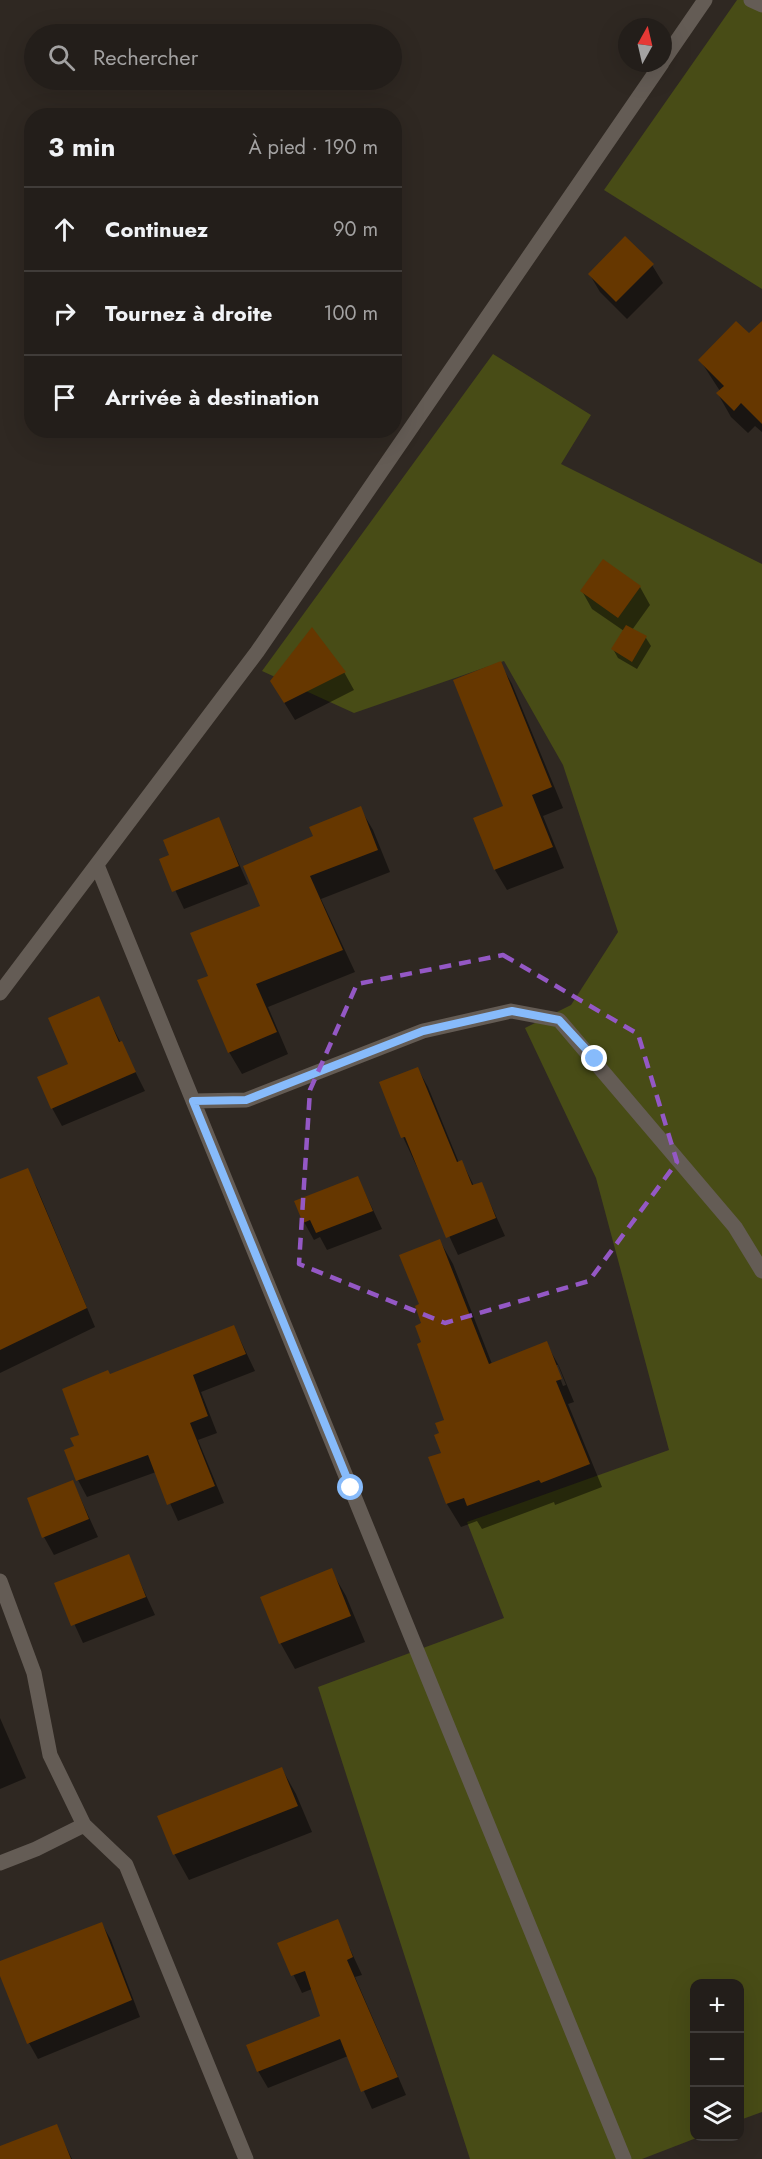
<!DOCTYPE html>
<html lang="fr">
<meta charset="utf-8">
<style>
:root{--surface:#231e1a;--page:#2b2723;--text:#f1f3f6;--muted:#a3a2a2;--line:#403c39}
body{margin:0;font-family:Jost,sans-serif;background:var(--page);color:var(--text)}
.controls{position:absolute;right:18px;bottom:18px;display:grid;overflow:hidden;border-radius:12px;box-shadow:0 6px 24px #0002}
.controls button{width:54px;height:54px;display:grid;place-items:center;padding:0;border:0;border-bottom:2px solid var(--line);background:var(--surface);color:var(--text);font:30px sans-serif}
.compass{position:absolute;left:618px;top:18px;width:54px;height:54px;border-radius:50%;background:var(--surface);box-shadow:0 6px 24px #0002;rotate:8deg}
.stop{position:absolute;width:18px;height:18px;margin:-14px;border:4px solid #87bbfb;border-radius:50%;background:#fff}
.stop.end{background:#87bbfb;border-color:#fff;box-shadow:0 2px 6px #0008}
.list{margin:0;padding:0;list-style:none}
h2{display:flex;justify-content:space-between;align-items:center;height:78px;margin:0;padding:0 24px;font-size:26px}
h2 small{font-size:20px;font-weight:400;color:var(--muted)}
.list li{display:grid;grid-template-columns:39px 1fr auto;gap:18px;align-items:center;box-sizing:border-box;height:84px;padding:0 24px;border-top:2px solid var(--line)}
.list b{display:block;font-size:22px;white-space:nowrap}
.list em{font-size:20px;font-style:normal;color:var(--muted)}
.icon{flex:none;width:33px;height:33px;fill:none;stroke:currentColor;stroke-width:2;stroke-linecap:round;stroke-linejoin:round}
.map{position:relative;flex:none;width:762px;height:2159px;overflow:hidden}
.search{position:absolute;background:var(--surface);box-shadow:0 6px 24px #0002;left:24px;top:24px;width:378px;height:66px;display:flex;align-items:center;gap:15px;box-sizing:border-box;padding:0 21px;border-radius:33px;color:var(--muted);font-size:22px}
.panel{position:absolute;background:var(--surface);box-shadow:0 6px 24px #0002;left:24px;top:108px;width:378px;height:330px;border-radius:24px}
.map>svg:first-child{display:block}
</style>
<div class="map">
<svg width="762" height="2159" viewBox="0 0 762 2159">
<rect width="100%" height="100%" fill="#2f2822"/>
<!-- green -->
<path fill="#484c16" d="M737 0H762V289L604 190Z
M493 354 591 415 561 464 762 564V2112L740 2120V1984H694V2136L699 2137 642 2159H470L318 1687 504 1618 467 1522 669 1450 596 1178 525 1028 571 1005 618 932 563 765 504 661 354 713 262 671Z"/>
<!-- shadow -->
<path fill="#0007" fill-rule="evenodd" d="M652 265 663 283 627 319 600 292 590 275Z
M748 335 762 338V432L755 426 748 433 731 417 718 394 720 391 700 360Z
M640 587 650 605 632 630 646 638 651 646 637 669 618 658 613 649 624 631 592 609 582 591Z
M500 663 512 684 563 808 543 816 564 868 507 890 495 870 475 819 505 807Z
M344 672 354 690 295 720 282 699Z
M360 808 373 830 390 872 321 899 355 972 268 1007 288 1054 242 1074 229 1052 210 977 314 837Z
M219 819 248 884 184 909 161 860 171 855Z
M98 998 145 1091 62 1126 52 1108Z
M418 1069 428 1087 459 1163 462 1162 474 1186 481 1183 505 1236 458 1255 403 1137Z
M27 1170 37 1188 95 1327 0 1373V1180Z
M358 1178 382 1229 327 1250 320 1237 314 1240 304 1222Z
M440 1241 453 1264 492 1364 546 1343 559 1366 574 1402 568 1404 602 1487 555 1505 554 1502 482 1529 477 1521 461 1527 447 1504 430 1458 443 1453 440 1434 446 1420 423 1343 421 1305ZM555 1365H558L566 1385 563 1386Z
M234 1327 255 1371 201 1392 217 1433 198 1440 224 1503 178 1521 156 1472 87 1497 78 1480 76 1447 110 1376Z
M73 1482 98 1537 54 1555 44 1537Z
M128 1556 155 1615 83 1643 56 1584Z
M331 1570 346 1596 365 1642 295 1669 281 1644 262 1598Z
M0 1718 26 1778 0 1789Z
M282 1769 296 1794 312 1832 189 1880 175 1855 159 1817Z
M337 1921 362 1975 355 1977 406 2095 372 2109 348 2056 268 2088 258 2071 322 2017 312 1989 302 1993 279 1944Z
M102 1924 111 1940 140 2017 38 2059 29 2043 0 1972V1963Z
M56 2126 72 2159H7Z"/>
<!-- building -->
<path fill="#663700" d="M625 236 654 264 616 302 588 274Z
M736 321 749 333 762 321V424L741 403 734 411 716 393 724 386 698 360Z
M603 559 641 586 618 618 580 591Z
M626 625 647 636 632 662 611 649Z
M312 627 346 672 284 703 270 681Z
M501 661 552 787 532 795 553 847 494 870 473 818 503 806 453 680Z
M361 806 378 850 310 876 343 950 256 984 277 1032 228 1053 197 980 208 976 190 933 260 906 243 866 313 836 309 827Z
M219 817 239 866 172 892 159 859 169 855 163 840Z
M99 996 119 1042 122 1041 136 1072 51 1109 37 1077 68 1064 48 1018Z
M418 1067 457 1162 462 1160 472 1185 482 1182 496 1218 446 1238 405 1137 401 1138 379 1082Z
M28 1168 87 1308 0 1350V1179Z
M358 1176 373 1211 316 1233 310 1220 303 1223 294 1201Z
M440 1239 489 1364 547 1341 562 1379 556 1381 590 1464 541 1483 539 1480 467 1506 464 1498 446 1504 428 1457 441 1453 434 1435 439 1433 435 1423 444 1420 417 1344 421 1342 415 1326 421 1323 415 1306 419 1304 399 1255Z
M234 1325 246 1354 193 1375 208 1416 190 1423 215 1486 167 1505 148 1455 76 1481 64 1450 74 1446 70 1438 79 1435 62 1389 108 1370 110 1374Z
M73 1480 89 1519 42 1538 27 1498Z
M129 1554 146 1597 71 1626 54 1583Z
M332 1568 351 1616 279 1644 260 1597Z
M282 1767 298 1806 173 1855 157 1816Z
M338 1919 353 1957 347 1960 398 2077 361 2092 340 2039 257 2072 246 2045 320 2016 305 1971 291 1976 277 1943Z
M102 1922 132 2000 27 2044 0 1976V1961Z
M57 2124 71 2159H0V2146Z"/>
<g fill="none" stroke-linecap="round" stroke-linejoin="round">
<!-- minor -->
<path stroke="#645c55" stroke-width="15" d="M751 0 762 5
M663 61 705 0
M97 865 624 2159
M0 993 257 652 662 63
M193 1101 246 1100 423 1031 511 1011 559 1020 735 1227 762 1271
M0 1581 34 1673 50 1755 84 1825 126 1865 246 2159
M0 1863 36 1849 84 1825"/>
</g>
<g fill="none" stroke-linecap="round" stroke-linejoin="round">
<!-- route -->
<path stroke="#87bbfb" stroke-width="8" d="M351 1488 193 1101 246 1100 423 1031 512 1011 559 1020 595 1059"/>
</g>
<!-- marked area -->
<path fill="none" stroke="#9458c5" stroke-width="4.5" stroke-dasharray="12 8" stroke-linejoin="round" d="M503 955 638 1034 677 1162 589 1281 445 1323 299 1264 310 1090 357 984Z"/>
</svg>
<div class="controls">
<button>+</button>
<button>−</button>
<button><svg class="icon" aria-label="layers" viewBox="0 0 24 24"><path d="M12 4l9 5-9 5-9-5zM3 14l9 5 9-5"/></svg></button>
</div>
<svg class="compass" viewBox="-18 -18 36 36"><path d="M0-13l5 13h-10z" fill="#e53935"/><path d="M0 13l5-13h-10z" fill="#a3a2a2"/></svg>
<div class="stop" style="left:351px;top:1488px"></div>
<div class="stop end" style="left:595px;top:1059px"></div>
<div class="search"><svg class="icon" aria-label="search" viewBox="0 0 24 24"><circle cx="10" cy="10" r="6"/><path d="M15 15l6 6"/></svg>Rechercher</div>
<section class="panel">
<h2>3 min<small>À pied · 190 m</small></h2>
<ul class="list">
<li><svg class="icon" aria-label="ahead" viewBox="0 0 24 24"><path d="M12 20V5M6 11l6-6 6 6"/></svg><div><b>Continuez</b></div><em>90 m</em></li>
<li><svg class="icon" aria-label="right" viewBox="0 0 24 24"><path d="M7 20v-9h11M14 6l5 5-5 5"/></svg><div><b>Tournez à droite</b></div><em>100 m</em></li>
<li><svg class="icon" aria-label="arrive" viewBox="0 0 24 24"><path d="M6 21V4h12l-3 4 3 4H6"/></svg><div><b>Arrivée à destination</b></div></li>
</ul>
</section>
</div>
